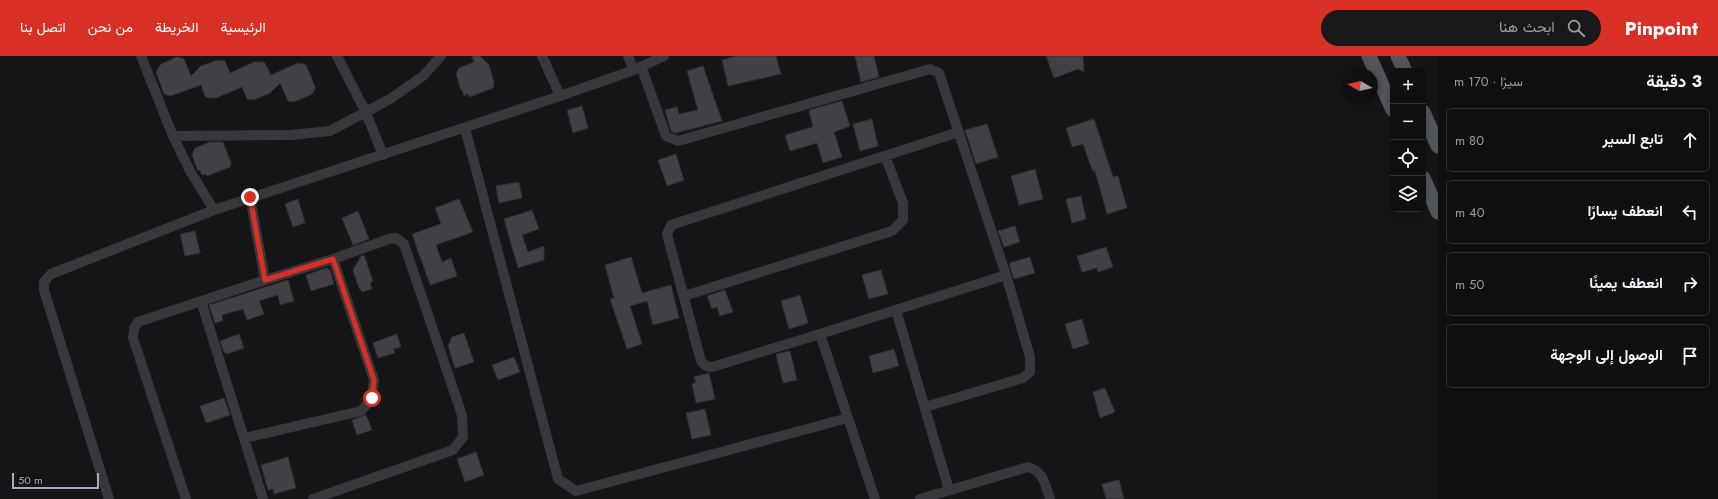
<!DOCTYPE html>
<html lang="ar">
<meta charset="utf-8">
<style>
:root{--surface:#101012;--page:#19191b;--text:#f1f3f6;--muted:#9c9d9f;--line:#303032;--accent:#d93025}
body{margin:0;font-family:Jost,Vazirmatn,sans-serif;background:var(--page);color:var(--text);direction:rtl}
.controls{position:absolute;right:12px;top:12px;display:grid;overflow:hidden;border-radius:6px;box-shadow:0 2px 6px #0003}
.controls button{width:36px;height:36px;display:grid;place-items:center;padding:0;border:0;border-bottom:1px solid var(--line);background:var(--surface);color:var(--text);font:20px sans-serif}
.compass{position:absolute;left:1342px;top:12px;width:36px;height:36px;border-radius:50%;background:var(--surface);box-shadow:0 2px 6px #0003;rotate:279deg}
.scale{position:absolute;left:12px;bottom:10px;width:87px;box-sizing:border-box;padding-left:4px;border:2px solid #a8adb8;border-top:0;font-size:11px;line-height:14px;white-space:nowrap;color:#a8adb8;-webkit-text-stroke:3px #111113;paint-order:stroke}
.stop{position:absolute;width:12px;height:12px;margin:-9px;border:3px solid #d93025;border-radius:50%;background:#fff}
.stop.end{background:#d93025;border-color:#fff;box-shadow:0 1px 4px #0008}
.list{margin:0;padding:0;list-style:none}
h2{display:flex;justify-content:space-between;align-items:center;height:52px;margin:0;padding:0 16px;font-size:17px}
h2 small{font-size:13px;font-weight:400;color:var(--muted)}
.list li{display:grid;grid-template-columns:26px 1fr auto;gap:12px;align-items:center;box-sizing:border-box;height:64px;margin:0 8px 8px;padding:0 8px;border:1px solid var(--line);border-radius:6px}
.list b{display:block;font-size:15px;white-space:nowrap}
.list em{font-size:13px;font-style:normal;color:var(--muted)}
.icon{flex:none;width:22px;height:22px;fill:none;stroke:currentColor;stroke-width:2;stroke-linecap:round;stroke-linejoin:round}
.map{position:relative;flex:none;width:1438px;height:443px;overflow:hidden;direction:ltr}
header{display:flex;align-items:center;gap:24px;box-sizing:border-box;height:56px;padding:0 20px;background:var(--accent);color:#fff}
header strong{font-size:19px}
nav{display:flex;gap:22px;margin-inline-start:auto;font-size:14px}
.search{width:280px;height:36px;background:var(--page);display:flex;align-items:center;gap:10px;box-sizing:border-box;padding:0 14px;border-radius:22px;color:var(--muted);font-size:15px}
main{display:flex}
aside{flex:1;background:var(--surface)}
.map>svg:first-child{display:block}
</style>
<header>
<strong>Pinpoint</strong>
<div class="search"><svg class="icon" aria-label="search" viewBox="0 0 24 24"><circle cx="10" cy="10" r="6"/><path d="M15 15l6 6"/></svg>ابحث هنا</div>
<nav><a>الرئيسية</a><a>الخريطة</a><a>من نحن</a><a>اتصل بنا</a></nav>
</header>
<main>
<aside>
<h2>3 دقيقة<small>سيرًا · 170 m</small></h2>
<ul class="list">
<li><svg class="icon" aria-label="ahead" viewBox="0 0 24 24"><path d="M12 20V5M6 11l6-6 6 6"/></svg><div><b>تابع السير</b></div><em>80 m</em></li>
<li><svg class="icon" aria-label="left" viewBox="0 0 24 24"><path d="M17 20v-9H6M10 6l-5 5 5 5"/></svg><div><b>انعطف يسارًا</b></div><em>40 m</em></li>
<li><svg class="icon" aria-label="right" viewBox="0 0 24 24"><path d="M7 20v-9h11M14 6l5 5-5 5"/></svg><div><b>انعطف يمينًا</b></div><em>50 m</em></li>
<li><svg class="icon" aria-label="arrive" viewBox="0 0 24 24"><path d="M6 21V4h12l-3 4 3 4H6"/></svg><div><b>الوصول إلى الوجهة</b></div></li>
</ul>
</aside>
<div class="map">
<svg width="1438" height="443" viewBox="0 0 1438 443">
<rect width="100%" height="100%" fill="#161618"/>
<!-- building -->
<path fill="#404145" stroke="#303034" d="M472 0H480L489 9 494 26 493 32 469 41 468 38 464 40 462 34H461L456 18 459 12 474 6Z
M737 0H776L781 18 728 30 722 4Z
M855 0H874L879 21 861 26Z
M1046 0H1083L1084 16 1078 13 1054 22Z
M177 1 184 3 191 20 201 10 218 4 225 5 230 17 254 6H262L265 7 271 19 298 7 303 8 306 9 310 18 315 31V34L311 39 293 46 288 45 280 27 270 37 254 44 247 43 242 31 216 42H208L205 40 201 29 170 40 164 38 156 16 161 8Z
M703 10 722 65 675 77 671 75 665 54 677 51 679 58 698 54 687 15Z
M842 45 850 70 834 76 842 101 823 107 817 87 790 95 785 79 813 71 809 54Z
M582 50 588 72 573 77 567 54Z
M872 63 878 90 860 95 853 68Z
M1094 63 1113 121 1118 120 1127 152 1107 158 1095 115 1093 116 1083 88 1072 91 1066 72Z
M987 68 998 101 976 108 965 74Z
M210 86H223L231 107 230 111 207 120 206 118 202 119 200 114 198 115 192 99 195 92Z
M676 98 684 124 667 130 658 104Z
M1035 113 1043 143 1019 149 1011 120Z
M519 126 522 142 499 147 496 130Z
M1081 140 1086 163 1072 167 1066 143Z
M298 143 305 167 293 171 285 148Z
M459 143 473 176 436 189 442 206 451 202 457 220 430 229 412 178 441 168 435 152Z
M532 154 539 173 522 179 528 196 544 190V204L518 212 504 163Z
M358 155 369 183 353 189 342 162Z
M1015 170 1020 186 1004 191 998 175Z
M195 175 200 197 185 200 180 178Z
M1106 191 1113 211 1098 216 1097 212 1082 216 1077 200Z
M364 199 373 225 370 227 372 233 362 236 359 232 353 214 361 200Z
M631 201 642 237 671 229 679 262 653 269 647 245 630 250 642 288 627 293 610 243 614 242 605 209Z
M1030 201 1035 217 1014 223 1009 207Z
M326 212 330 214 334 228 311 235 306 219Z
M881 214 888 238 869 243 862 219Z
M288 224 294 245 280 249 278 239 259 245 264 258 247 264 243 253 222 259 223 265 215 267 209 249Z
M725 234 733 256 720 260 717 251 712 253 707 240Z
M800 239 808 267 789 273 781 245Z
M1082 263 1089 288 1073 293 1065 268Z
M464 277 474 306 455 312 448 290 452 281Z
M239 278 244 292 227 298 224 296 220 285Z
M397 278 401 291 393 293 395 297 378 302 373 287Z
M894 293 899 310 873 317 869 300Z
M790 295 797 324 783 327 776 298Z
M514 301 520 316 498 324 492 309Z
M709 317 715 343 696 347 692 328 696 326 694 321Z
M1105 332 1115 356 1100 362 1093 336Z
M224 342 230 359 206 367 200 350Z
M705 353 711 379 692 383 686 357Z
M366 359 372 374 357 379 352 364Z
M476 396 484 419 465 426 457 403Z
M288 401 296 432 274 438 273 433 268 434 261 409Z
M1119 424 1124 443H1106L1102 428Z"/>
<g fill="none" stroke-linecap="round" stroke-linejoin="round">
<!-- minor -->
<path stroke="#37383d" stroke-width="10" d="M141 0 173 80 190 115 214 154
M337 0 366 57 383 99
M542 0 560 40
M628 0 634 14
M641 10 666 80 678 85 930 13 939 17 1006 219 1030 301V316L1023 322 925 351
M465 72 558 423 576 435 848 362
M173 80 291 79 330 75 390 43 423 20 441 0
M684 240 892 175 903 164V147L885 100
M201 245 263 443
M896 254 949 434
M820 278 712 311 706 310 701 305 667 178 671 169 959 76
M245 382 361 355 372 342 374 324 333 203 265 224
M109 443 44 234V226L51 218 214 154 560 40 634 14 664 0
M186 443 133 282 134 273 138 266 265 224 250 141
M313 443 453 394 463 381 462 359 404 188 396 182 389 183 333 203
M875 443 820 278 1006 219
M920 443 1028 411C1044 416 1045 428 1050 443"/>
<!-- primary -->
<path stroke="#53555c" stroke-width="15" d="M1369 0 1393 54
M1398 0 1405 15
M1423 56 1438 90
M1423 122 1438 156"/>
</g>
<g fill="none" stroke-linecap="round" stroke-linejoin="round">
<!-- route -->
<path stroke="#d93025" stroke-width="5" d="M250 141 265 224 333 203 374 324 372 342"/>
</g>
</svg>
<div class="controls">
<button>+</button>
<button>−</button>
<button><svg class="icon" aria-label="locate" viewBox="0 0 24 24"><circle cx="12" cy="12" r="6"/><path d="M12 2v4M12 18v4M2 12h4M18 12h4"/></svg></button>
<button><svg class="icon" aria-label="layers" viewBox="0 0 24 24"><path d="M12 4l9 5-9 5-9-5zM3 14l9 5 9-5"/></svg></button>
</div>
<svg class="compass" viewBox="-18 -18 36 36"><path d="M0-13l5 13h-10z" fill="#e53935"/><path d="M0 13l5-13h-10z" fill="#9c9d9f"/></svg>
<div class="scale">50 m</div>
<div class="stop" style="left:372px;top:342px"></div>
<div class="stop end" style="left:250px;top:141px"></div>
</div>
</main>
